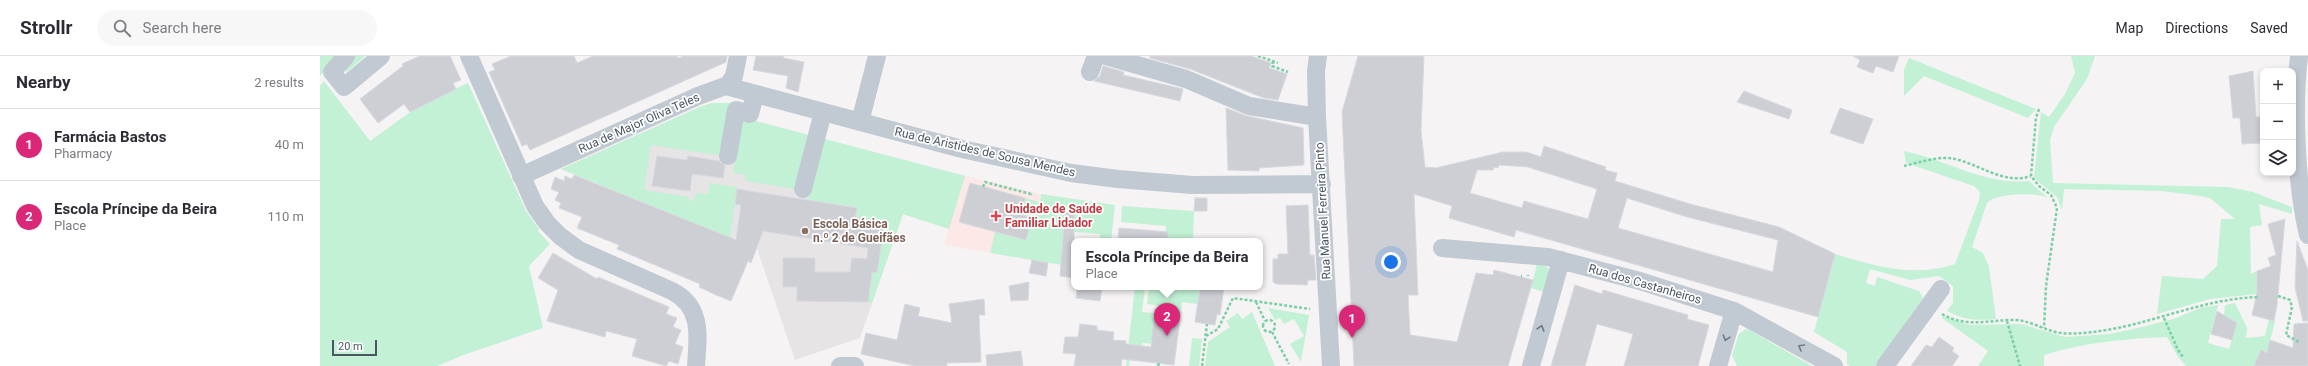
<!DOCTYPE html>
<meta charset="utf-8">
<style>
:root{--surface:#fff;--page:#f7f7f7;--text:#2b2b33;--muted:#7c7c81;--line:#e1e1e2;--accent:#db2777}
body{margin:0;font-family:Roboto,sans-serif;background:var(--page);color:var(--text)}
.controls{position:absolute;right:12px;top:12px;display:grid;overflow:hidden;border-radius:8px;box-shadow:0 2px 6px #0003}
.controls button{width:36px;height:36px;display:grid;place-items:center;padding:0;border:0;border-bottom:1px solid var(--line);background:var(--surface);color:var(--text);font:20px sans-serif}
.scale{position:absolute;left:12px;bottom:10px;width:45px;box-sizing:border-box;padding-left:4px;border:2px solid #4a5661;border-top:0;font-size:11px;line-height:14px;white-space:nowrap;color:#4a5661;-webkit-text-stroke:3px #fff;paint-order:stroke}
.you{position:absolute;left:1071px;top:206px;width:14px;height:14px;margin:-10px;border:3px solid #fff;border-radius:50%;background:#1a73e8;box-shadow:0 0 0 6px #1a73e833}
.badge{display:grid;place-items:center;width:26px;height:26px;border-radius:50%;background:var(--accent);color:#fff;font-size:13px;font-weight:700}
.pin{position:absolute;translate:-50% -33px;filter:drop-shadow(0 1px 2px #0008)}
.pin::after{content:'';position:absolute;top:21px;width:14px;height:12px;background:inherit;clip-path:polygon(0 0,100% 0,50% 100%)}
.popup{position:absolute;left:751px;top:182px;width:192px;height:52px;box-sizing:border-box;display:grid;place-content:center;border-radius:8px;background:var(--surface);filter:drop-shadow(0 1px 3px #0005);font-size:13px;white-space:nowrap;color:var(--muted)}
.popup b{font-size:15px;color:var(--text)}
.popup::after{content:'';position:absolute;left:50%;top:100%;margin-left:-8px;border:8px solid transparent;border-top-color:var(--surface)}
.list{margin:0;padding:0;list-style:none}
h2{display:flex;justify-content:space-between;align-items:center;height:52px;margin:0;padding:0 16px;font-size:17px}
h2 small{font-size:13px;font-weight:400;color:var(--muted)}
.list li{display:grid;grid-template-columns:26px 1fr auto;gap:12px;align-items:center;box-sizing:border-box;height:72px;padding:0 16px;border-top:1px solid var(--line)}
.list b{display:block;font-size:15px;white-space:nowrap}
.list p{margin:0;font-size:13px;white-space:nowrap;color:var(--muted)}
.list em{font-size:13px;font-style:normal;color:var(--muted)}
.icon{flex:none;width:22px;height:22px;fill:none;stroke:currentColor;stroke-width:2;stroke-linecap:round;stroke-linejoin:round}
.map{position:relative;flex:none;width:1988px;height:310px;overflow:hidden}
header{display:flex;align-items:center;gap:24px;box-sizing:border-box;height:56px;padding:0 20px;background:var(--surface);border-bottom:1px solid var(--line)}
header strong{font-size:19px}
nav{display:flex;gap:22px;margin-inline-start:auto;font-size:14px}
.search{width:280px;height:36px;background:var(--page);display:flex;align-items:center;gap:10px;box-sizing:border-box;padding:0 14px;border-radius:22px;color:var(--muted);font-size:15px}
main{display:flex}
aside{flex:1;background:var(--surface)}
.map>svg:first-child{display:block}
</style>
<header>
<strong>Strollr</strong>
<div class="search"><svg class="icon" aria-label="search" viewBox="0 0 24 24"><circle cx="10" cy="10" r="6"/><path d="M15 15l6 6"/></svg>Search here</div>
<nav><a>Map</a><a>Directions</a><a>Saved</a></nav>
</header>
<main>
<aside>
<h2>Nearby<small>2 results</small></h2>
<ul class="list">
<li><span class="badge">1</span><div><b>Farmácia Bastos</b><p>Pharmacy</p></div><em>40 m</em></li>
<li><span class="badge">2</span><div><b>Escola Príncipe da Beira</b><p>Place</p></div><em>110 m</em></li>
</ul>
</aside>
<div class="map">
<svg width="1988" height="310" viewBox="0 0 1988 310">
<rect width="100%" height="100%" fill="#f5f3f3"/>
<!-- education -->
<path fill="#e6e4e5" d="M392 47H406L424 62 645 120 629 173 583 158 540 282 475 304 437 193 241 113 380 51Z"/>
<!-- medical -->
<path fill="#fce8e6" d="M645 120 721 138 712 204 624 189Z"/>
<!-- green -->
<path fill="#c3f1d5" d="M0 0H17L0 20Z
M35 0H45L27 16 24 12Z
M1751 0H1775L1767 23 1734 71 1730 84 1733 127 1908 131 1933 136 1972 151V158L1939 148 1942 169 1930 171 1931 218 1937 215V238L1890 243 1837 258 1842 220 1883 223 1897 210 1901 163H1915L1890 142 1880 140 1842 135 1744 133 1742 154 1737 141 1714 122 1721 56 1729 61 1745 38 1755 17Z
M1589 2 1716 53 1708 62 1604 20 1584 40V14Z
M4 25 50 85 100 49 148 27 206 155 219 173 218 175 230 188 209 210 223 272 146 298 117 310H0V30Z
M392 47H412L403 100 331 89 324 134 369 141 368 144 374 145 376 137 388 138 390 127 417 131 410 182 241 113 380 51Z
M420 61 489 79 476 133 425 125 426 119 413 117Z
M501 82 645 120 629 173 583 158 552 247 548 246 552 216H557L565 166 535 161 536 151 488 144Z
M1584 95C1628 104 1662 129 1709 125L1728 142C1717 136 1675 137 1667 147L1652 191 1663 197 1669 211 1676 263C1657 265 1644 264 1627 255L1633 247V230L1619 220 1590 224 1550 213 1546 227 1555 230 1557 221 1599 235 1603 242 1555 310H1530L1527 308V296L1494 276 1515 198C1555 210 1594 222 1635 208L1659 144 1660 136 1654 130 1586 107Z
M721 138 795 149 791 185H780V178L744 175 754 211 670 197 675 176 706 184 712 163 701 159 705 142 720 146Z
M802 150 874 155 873 185H845L846 170 801 166Z
M1217 208 1226 210 1229 214 1224 236 1211 232Z
M815 231H825L822 256 835 257V288L822 287 821 297 810 299 809 310H806Z
M829 231 879 232 877 248 862 246 861 256 858 255V252L827 248Z
M1915 247 1927 272 1926 282 1945 280 1949 263 1955 265 1947 297 1941 295 1934 310H1866L1858 301 1847 281C1803 283 1767 286 1724 299V310H1658L1668 295 1622 262 1623 260 1650 269 1701 268 1745 281 1790 278 1818 272 1853 263 1883 251 1898 249 1888 287 1909 293 1917 267 1904 259 1905 249Z
M948 252 989 259 981 306 970 288 984 280 974 263 964 268 960 262 955 264Z
M932 256 955 310H885L888 286 910 271 906 265 918 257 922 263Z
M1426 273 1429 274 1492 310H1417L1412 299 1419 278Z
M872 282 882 283 879 310H869Z"/>
<!-- building -->
<path fill="#cdcfd5" stroke="#d7d9de" fill-rule="evenodd" d="M100 0H130L141 24 133 27 136 33 90 56 84 48 58 67 40 43 83 10 82 8Z
M191 0H254L257 7 273 0H357L358 2 364 0H407L406 6 210 94 207 88 202 90 169 16 175 14 172 8Z
M436 0H464L463 2 484 6 478 36 466 32 468 20 433 14Z
M830 0H931L951 7 949 12 967 18 958 44 944 42 870 13 830 2Z
M1038 0H1104L1101 75 1105 111 1116 112 1183 96H1206L1221 101 1224 90 1286 111 1285 114 1297 117 1295 125 1370 148 1459 171 1515 198 1498 261 1196 174 1194 181 1129 162 1132 150 1094 138 1098 239H1088L1090 279 1137 286 1156 217 1173 219 1174 214 1213 224 1188 310H1034L1022 56ZM1179 109 1208 111 1277 133 1268 163 1204 145 1202 152 1150 137 1157 114H1173L1174 111 1178 112ZM1307 142 1367 161 1458 184 1453 216 1298 172Z
M1533 0H1579L1573 16 1556 10 1553 17 1537 11 1540 4Z
M783 10 804 16 803 19 863 33 860 45 774 25 780 20Z
M1933 15 1936 61H1943V87L1922 88 1920 62H1913L1909 20Z
M1424 35 1472 54 1469 63 1417 46Z
M906 52 927 60 983 72 984 109 939 112V115L908 114Z
M1520 52 1553 63 1543 88 1510 77Z
M337 100 367 104 368 100 399 105 405 110 403 122 372 118 370 135 332 130Z
M254 119 416 184 421 149 415 148 417 133 537 152 535 161 565 166 557 217 552 216 548 246 477 245V231H463V202H495V216H530L532 202 547 203 548 192 443 175 431 207 428 205 411 245 394 238 379 231 380 228 297 193 299 189 257 172 262 161 239 152 241 147 235 144 239 136 231 133 235 121 244 125 245 120 252 123Z
M650 127 705 142 701 159 712 162 706 184 639 166Z
M875 142H887V155H874Z
M988 149 990 199H994L996 224H988L987 229 956 228 953 226V203H958V198H968L966 150Z
M745 157H754V222L740 220Z
M1965 163 1957 249 1954 265 1932 259 1937 237V215L1951 210 1948 202 1956 199 1948 168Z
M799 172 848 176 847 185H798Z
M1977 185 1988 214V265H1983L1975 231Z
M233 197 277 223 278 221 349 251 346 258 357 262 353 271 361 274 355 288 363 291 358 308 349 305 346 310 312 300 317 283 286 275 285 281 227 265 238 234 218 222Z
M712 204 728 207 726 220 709 217Z
M709 226 708 244 691 245 689 230Z
M1255 229 1282 238 1283 234 1368 259 1367 263 1389 269 1378 310H1304L1313 278 1277 268 1265 310H1231Z
M757 231H782L780 245 756 242Z
M880 231H904L900 259 897 258 895 269 875 266Z
M664 243 665 259H659L661 306 627 307V310H595L541 298 546 277 577 284 585 248 600 252 598 260 632 267 629 248Z
M835 253 861 256 854 309 802 303 801 310H754L756 298 743 297 745 281H758L760 268 777 270V274L794 276 793 284 806 285V288L831 291Z
M1897 255 1917 267 1912 284 1891 278Z
M1988 267V310H1934L1941 294 1947 297 1950 284 1973 292 1974 268Z
M1619 281 1634 292 1632 295 1639 300 1632 310H1591L1606 289 1612 291Z
M701 295 703 310H667L666 299Z"/>
<g fill="none" stroke-linecap="round" stroke-linejoin="round">
<!-- path -->
<path stroke="#7ad0a6" stroke-width="2.5" stroke-dasharray="3 2" stroke-linecap="butt" d="M938 0 958 7
M953 5 952 10 968 16
M1719 53 1716 62 1711 120 1719 130 1731 139 1737 152 1726 230 1724 272
M1584 110C1597 107 1615 101 1629 102 1656 105 1683 130 1711 120
M663 131 665 126 711 138V136
M1201 220H1202
M1208 220V219
M1958 240 1970 244 1972 251 1966 279 1979 286
M936 246 945 265
M1622 258C1646 272 1668 264 1694 264 1707 264 1719 271 1732 275 1741 278 1752 278 1762 277 1823 273 1877 243 1938 241
M1844 262 1858 294 1863 301
M943 270a6 6 0 1 1 12 0a6 6 0 1 1-12 0Z
M1687 265 1700 310
M952 276 969 308
M886 280 898 273 913 242 990 253
M838 310 839 307
M882 310 887 268"/>
<!-- minor -->
<path stroke="#c1cad2" stroke-width="18" d="M26 0 12 16 24 31 61 0
M149 0 215 150 227 167 240 180 259 194 352 235C383 251 378 280 376 310
M786 0 866 23 929 50 997 61
M998 0 996 15 997 61 1011 310
M1979 0C1973 51 1976 129 1988 179
M770 16 776 0
M406 30 642 93 751 117 798 123 872 129 1002 128
M540 66 557 0
M408 100 416 54 430 58 435 38
M201 120 378 40 408 29 414 20 418 0
M483 133 503 56
M1122 192 1228 201 1320 225 1414 255 1514 310
M520 310H535
M1211 310 1241 204
M1398 310 1414 255
M1565 310 1621 233"/>
</g>
<!-- one-way arrows -->
<defs><path id="oneway-chevron" d="M-2-3.5L2.5 0L-2 3.5" fill="none" stroke-width="1.6" stroke-linecap="round" stroke-linejoin="round"/></defs>
<g stroke="#6e7983">
<use href="#oneway-chevron" transform="translate(1221 272) rotate(-74)"/>
<use href="#oneway-chevron" transform="translate(1406 282) rotate(107)"/>
<use href="#oneway-chevron" transform="translate(1481 291) rotate(-150)"/>
</g>
<!-- markers -->
<path fill="#e0444e" stroke="#fff" stroke-width="1.5" d="M674 154h4v4h4v4h-4v4h-4v-4h-4v-4h4z"/>
<circle fill="#8d6e63" stroke="#fff" stroke-width="1.5" cx="485" cy="175" r="4"/>
<g text-anchor="middle" dominant-baseline="central" stroke-width="3.5" stroke-linejoin="round" paint-order="stroke">
<!-- street labels -->
<g font-size="12" fill="#4a5661" stroke="#fff">
<text transform="translate(319 67) rotate(-24)">Rua de Major Oliva Teles</text>
<text transform="translate(665 96) rotate(13)">Rua de Aristides de Sousa Mendes</text>
<text transform="translate(1003 155) rotate(-93)">Rua Manuel Ferreira Pinto</text>
<text transform="translate(1325 228) rotate(16)">Rua dos Castanheiros</text>
</g>
<!-- health labels -->
<g font-size="12" font-weight="bold" fill="#be3a42" stroke="#fff" text-anchor="start">
<text x="685" y="153">Unidade de Saúde<tspan x="685" dy="14">Familiar Lidador</tspan></text>
</g>
<!-- education labels -->
<g font-size="12" font-weight="bold" fill="#785e54" stroke="#fff" text-anchor="start">
<text x="493" y="168">Escola Básica<tspan x="493" dy="14">n.º 2 de Gueifães</tspan></text>
</g>
</g>
</svg>
<div class="controls">
<button>+</button>
<button>−</button>
<button><svg class="icon" aria-label="layers" viewBox="0 0 24 24"><path d="M12 4l9 5-9 5-9-5zM3 14l9 5 9-5"/></svg></button>
</div>
<div class="scale">20 m</div>
<div class="you"></div>
<div class="pin badge" style="left:1032px;top:282px">1</div>
<div class="pin badge" style="left:847px;top:280px">2</div>
<div class="popup"><b>Escola Príncipe da Beira</b>Place</div>
</div>
</main>
